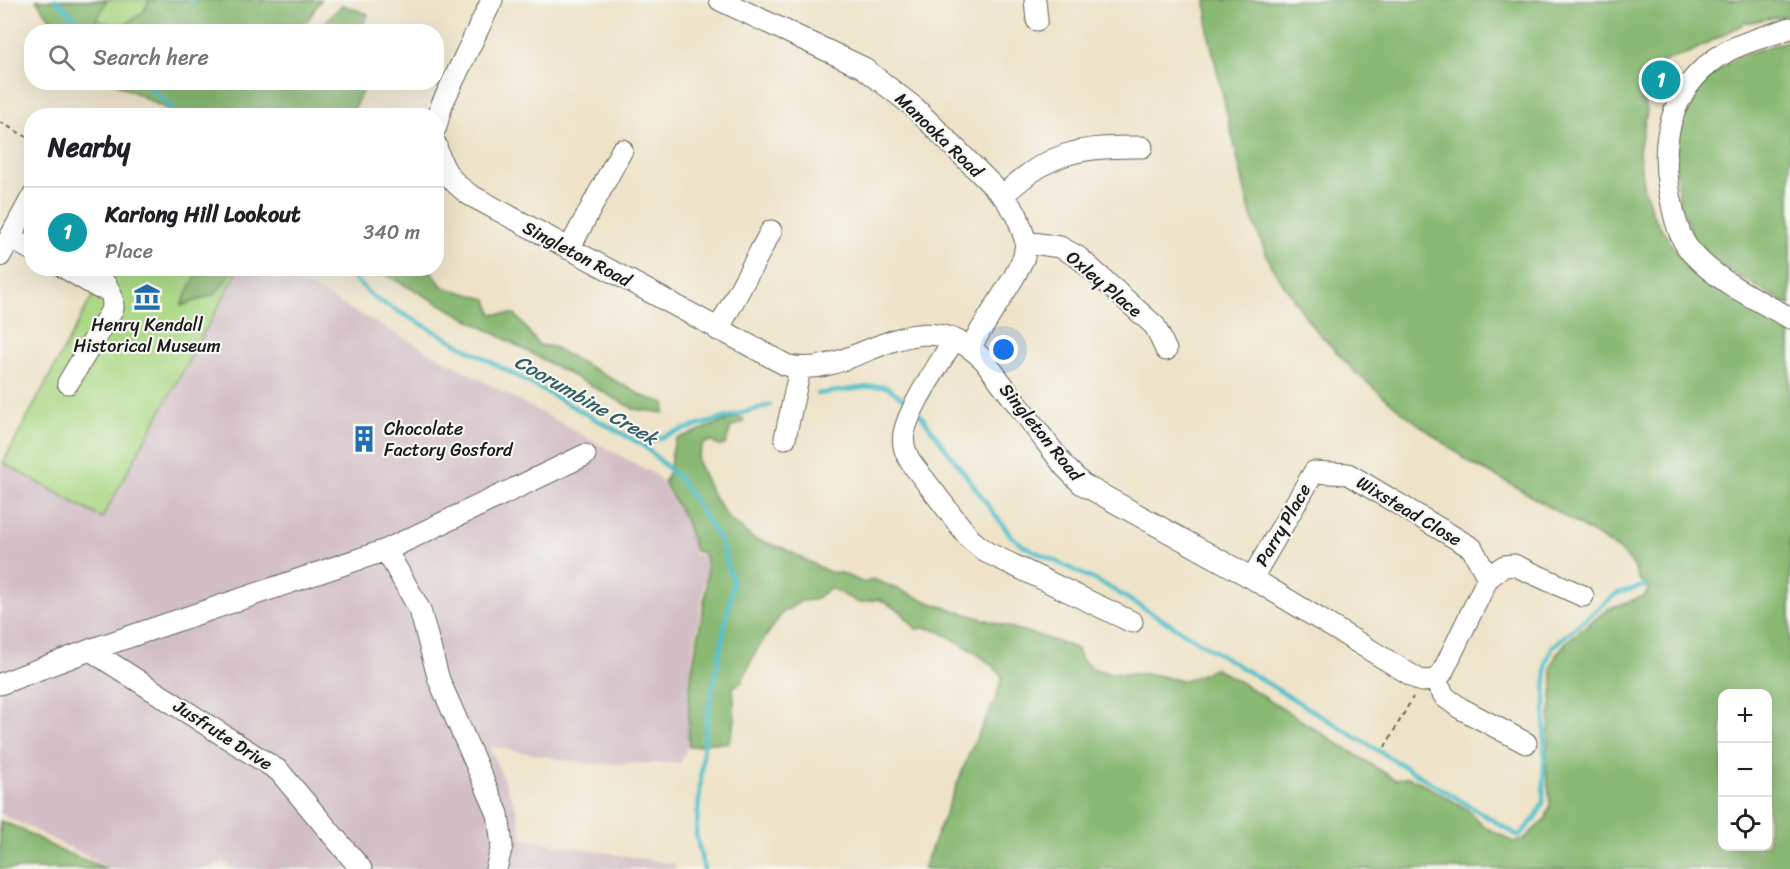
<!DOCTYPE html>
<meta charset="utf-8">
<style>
:root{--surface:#fff;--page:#f2f2f2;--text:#202124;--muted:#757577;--line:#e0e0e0;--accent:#1f6fb2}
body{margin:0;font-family:Sriracha,sans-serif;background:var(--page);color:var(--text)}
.controls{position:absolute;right:18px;bottom:18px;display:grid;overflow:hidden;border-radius:12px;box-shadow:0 6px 24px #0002}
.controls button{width:54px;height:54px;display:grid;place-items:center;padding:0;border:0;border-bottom:2px solid var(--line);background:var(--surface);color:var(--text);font:30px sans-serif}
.you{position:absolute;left:1004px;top:350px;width:21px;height:21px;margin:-15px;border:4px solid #fff;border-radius:50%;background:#1a73e8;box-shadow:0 0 0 9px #1a73e833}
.badge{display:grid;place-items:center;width:39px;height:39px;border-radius:50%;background:var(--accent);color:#fff;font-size:20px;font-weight:700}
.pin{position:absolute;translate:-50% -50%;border:3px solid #fff;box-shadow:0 2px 6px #0006}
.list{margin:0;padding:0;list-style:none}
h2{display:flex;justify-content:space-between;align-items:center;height:78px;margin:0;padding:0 24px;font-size:26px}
h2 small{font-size:20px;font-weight:400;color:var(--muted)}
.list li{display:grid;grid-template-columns:39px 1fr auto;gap:18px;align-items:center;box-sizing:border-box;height:90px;padding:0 24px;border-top:2px solid var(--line)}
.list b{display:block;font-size:22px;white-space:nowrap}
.list p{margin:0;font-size:20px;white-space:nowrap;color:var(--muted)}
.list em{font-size:20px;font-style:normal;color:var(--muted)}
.icon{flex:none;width:33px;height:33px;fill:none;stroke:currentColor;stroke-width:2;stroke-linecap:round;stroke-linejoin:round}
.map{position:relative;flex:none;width:1790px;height:869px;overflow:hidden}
.search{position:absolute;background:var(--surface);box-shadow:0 6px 24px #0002;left:24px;top:24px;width:420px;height:66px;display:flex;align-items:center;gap:15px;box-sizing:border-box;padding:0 21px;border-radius:24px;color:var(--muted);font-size:22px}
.panel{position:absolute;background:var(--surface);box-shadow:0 6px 24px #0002;left:24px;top:108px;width:420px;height:168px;border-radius:24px}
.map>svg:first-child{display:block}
</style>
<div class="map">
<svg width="1790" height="869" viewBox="0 0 1790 869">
<rect width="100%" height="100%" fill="#f6f6f2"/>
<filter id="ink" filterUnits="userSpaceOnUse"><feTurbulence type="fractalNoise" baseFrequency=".0167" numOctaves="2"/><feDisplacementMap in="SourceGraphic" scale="12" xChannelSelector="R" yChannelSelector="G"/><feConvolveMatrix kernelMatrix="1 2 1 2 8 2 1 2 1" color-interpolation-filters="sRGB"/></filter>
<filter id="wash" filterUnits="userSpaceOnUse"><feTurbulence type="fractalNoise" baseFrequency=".008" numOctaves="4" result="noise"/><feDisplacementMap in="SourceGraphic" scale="24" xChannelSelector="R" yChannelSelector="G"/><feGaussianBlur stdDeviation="1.35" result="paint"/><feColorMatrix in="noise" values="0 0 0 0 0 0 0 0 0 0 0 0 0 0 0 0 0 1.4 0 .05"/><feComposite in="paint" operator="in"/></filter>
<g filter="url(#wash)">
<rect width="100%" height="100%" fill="#eee3c8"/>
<!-- industrial -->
<path fill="#d2bec5" d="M239 269H277L656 475 689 523 694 555 705 554 707 566 688 685V745L680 763 586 764 489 746 517 810 523 839 675 864V869H233L224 863 206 869H112L0 813V467L3 463 102 518Z"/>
<!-- green -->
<path fill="#acd986" stroke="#647a51" stroke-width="1.5" d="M62 0H293L251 32H187L113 24 76 14Z
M55 269H239L102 518 3 463 95 291Z"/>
<!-- forest -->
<path fill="#89b973" stroke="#526a48" stroke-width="1.5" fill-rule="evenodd" d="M36 0H107L91 31 60 32Z
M149 0H321L307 21 262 28 261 31H115L144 12Z
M1206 0H1790V15L1745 23 1689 53 1665 61 1654 72 1645 91 1643 102 1647 111 1639 151 1643 185 1653 215 1677 253 1708 284 1770 320 1790 326V869H923L971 749 996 698 1002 677C994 662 942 629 925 628 922 628 919 629 916 629L900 611 879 599 859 603 830 588 814 600 801 601 782 613 756 651 741 683 733 687 735 720 729 743H709L689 747C688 724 688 701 691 677 694 652 714 572 704 553L695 551 687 523 664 482C674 466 669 455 676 439L736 417 743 418 744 422 731 427 725 445 719 446 710 441 703 444 697 460 713 496 729 519 754 539 783 548 829 572 841 573 864 583 873 579 934 604 1065 644 1077 649C1084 679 1127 673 1150 674 1161 675 1172 680 1183 680 1192 680 1205 672 1214 668L1237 680 1396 780 1408 777 1420 782 1467 809 1483 826 1514 842 1523 840 1546 818 1550 804 1546 763 1553 686 1551 669 1556 655 1568 640 1608 609 1644 596 1649 589 1638 578 1634 566 1620 550 1511 484 1472 464 1402 412 1356 373 1312 326 1271 266 1251 216 1208 32ZM1722 694H1768V846H1722Z
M342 5 368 14 360 31H316Z
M1790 40V306L1721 266 1695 241 1679 201 1672 133 1678 119 1709 77 1739 56Z
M116 83H352L363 89 354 109 365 115H178Z
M199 269H235L215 294 181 306Z
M375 269H429L443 287 487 299 492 314H515L539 345 553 347 645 397 665 403 664 413 634 409Z
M0 821 21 829 59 850 108 869H0Z"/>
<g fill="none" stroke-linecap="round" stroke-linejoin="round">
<!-- stream -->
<path stroke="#54c1cb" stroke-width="4.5" d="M56 0 90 32
M190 0H192
M144 82 180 116
M343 268 374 298 643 445 680 479 720 540 733 583 705 730 696 835 704 869
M817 394 876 386 887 387 908 402
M920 414 1011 536 1024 546 1107 586 1519 836 1535 818 1543 803 1546 662 1553 646 1617 593 1644 586
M643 445 672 433 770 405"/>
</g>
</g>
<g filter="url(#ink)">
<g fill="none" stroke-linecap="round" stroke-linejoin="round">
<defs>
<path id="minor" d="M720 0 862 67 914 107 1003 196 1017 215 1026 242 1024 257 1014 277 971 346
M1035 0 1037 20
M1790 28C1769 36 1745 41 1726 52 1675 82 1659 133 1669 189 1673 210 1677 237 1692 253 1718 282 1756 299 1790 318
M436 127 442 104 492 0
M436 145C441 168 451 182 470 195L786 365C852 384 915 291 984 360L1065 467 1082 484 1252 578 1421 681 1435 680 1442 673 1488 578 1504 566 1514 565 1583 596
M1003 196C1047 152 1081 146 1142 147
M10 238 32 250
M1026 242 1060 247 1078 257 1155 326 1166 350
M569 249 622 150
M0 256 32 197
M65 268 99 288
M718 330 771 231
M953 341C939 365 909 407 904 433 902 444 905 452 910 461L970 539 986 552 1132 622
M68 383 113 308C114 290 102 279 89 268
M785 438 800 369
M386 550 420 610 439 680 498 814 502 846 496 869
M1252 578 1314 472 1348 474 1472 548 1488 578
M90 650 279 771 361 869
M1435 680 1445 697 1460 708 1526 743
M0 684 90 650 386 550 585 455"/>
</defs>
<!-- minor casing -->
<use href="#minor" stroke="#666258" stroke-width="23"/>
<!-- path -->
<path stroke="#666258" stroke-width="2" stroke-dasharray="4.5 4.5" stroke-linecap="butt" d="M0 122 32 140
M1385 747 1413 697"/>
<!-- minor -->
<use href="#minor" stroke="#fff" stroke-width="21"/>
</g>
</g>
<!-- icons -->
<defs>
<symbol id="museum-bare" viewBox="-9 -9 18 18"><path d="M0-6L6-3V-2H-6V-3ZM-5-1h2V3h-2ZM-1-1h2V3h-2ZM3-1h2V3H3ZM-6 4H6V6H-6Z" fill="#1f6fb2" stroke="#f6f6f2" stroke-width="2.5" paint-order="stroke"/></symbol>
<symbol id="building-bare" viewBox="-9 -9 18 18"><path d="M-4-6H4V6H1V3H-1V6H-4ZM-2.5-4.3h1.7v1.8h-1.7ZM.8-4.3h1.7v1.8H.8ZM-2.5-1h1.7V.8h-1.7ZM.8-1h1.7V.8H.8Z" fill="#1f6fb2" stroke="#f6f6f2" stroke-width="2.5" paint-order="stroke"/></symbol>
</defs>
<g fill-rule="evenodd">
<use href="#museum-bare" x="128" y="278" width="38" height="38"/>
<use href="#building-bare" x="345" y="420" width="38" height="38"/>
</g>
<g text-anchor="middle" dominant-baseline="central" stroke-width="4.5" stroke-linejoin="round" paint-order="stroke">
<!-- street labels -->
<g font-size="18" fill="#1c1c1c" stroke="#f6f6f2">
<text transform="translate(939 135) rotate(44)">Manooka Road</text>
<text transform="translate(577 254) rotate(28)">Singleton Road</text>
<text transform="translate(1104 284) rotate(40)">Oxley Place</text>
<text transform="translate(1041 432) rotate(51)">Singleton Road</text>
<text transform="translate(1409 511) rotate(31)">Wixstead Close</text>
<text transform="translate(1283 525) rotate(-60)">Parry Place</text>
<text transform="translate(223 735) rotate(33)">Jusfrute Drive</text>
</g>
<!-- poi labels -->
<g font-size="18" fill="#1c1c1c" stroke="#f6f6f2">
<text x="147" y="325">Henry Kendall<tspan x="147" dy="21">Historical Museum</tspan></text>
<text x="384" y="429" text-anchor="start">Chocolate<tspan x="384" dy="21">Factory Gosford</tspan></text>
</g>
<!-- water labels -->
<g font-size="20" font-style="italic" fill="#325e62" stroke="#f6f6f2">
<text transform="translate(586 400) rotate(30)">Coorumbine Creek</text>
</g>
</g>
</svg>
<div class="controls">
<button>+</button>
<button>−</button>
<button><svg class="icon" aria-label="locate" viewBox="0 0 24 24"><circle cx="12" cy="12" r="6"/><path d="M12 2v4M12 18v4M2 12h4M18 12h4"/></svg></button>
</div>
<div class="you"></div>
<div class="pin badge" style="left:1661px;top:80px;background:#0f9aa8">1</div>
<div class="search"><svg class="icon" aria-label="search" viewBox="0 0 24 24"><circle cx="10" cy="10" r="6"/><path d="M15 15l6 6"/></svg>Search here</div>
<section class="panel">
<h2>Nearby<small></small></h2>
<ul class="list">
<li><span class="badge" style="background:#0f9aa8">1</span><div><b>Kariong Hill Lookout</b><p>Place</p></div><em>340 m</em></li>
</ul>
</section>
</div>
